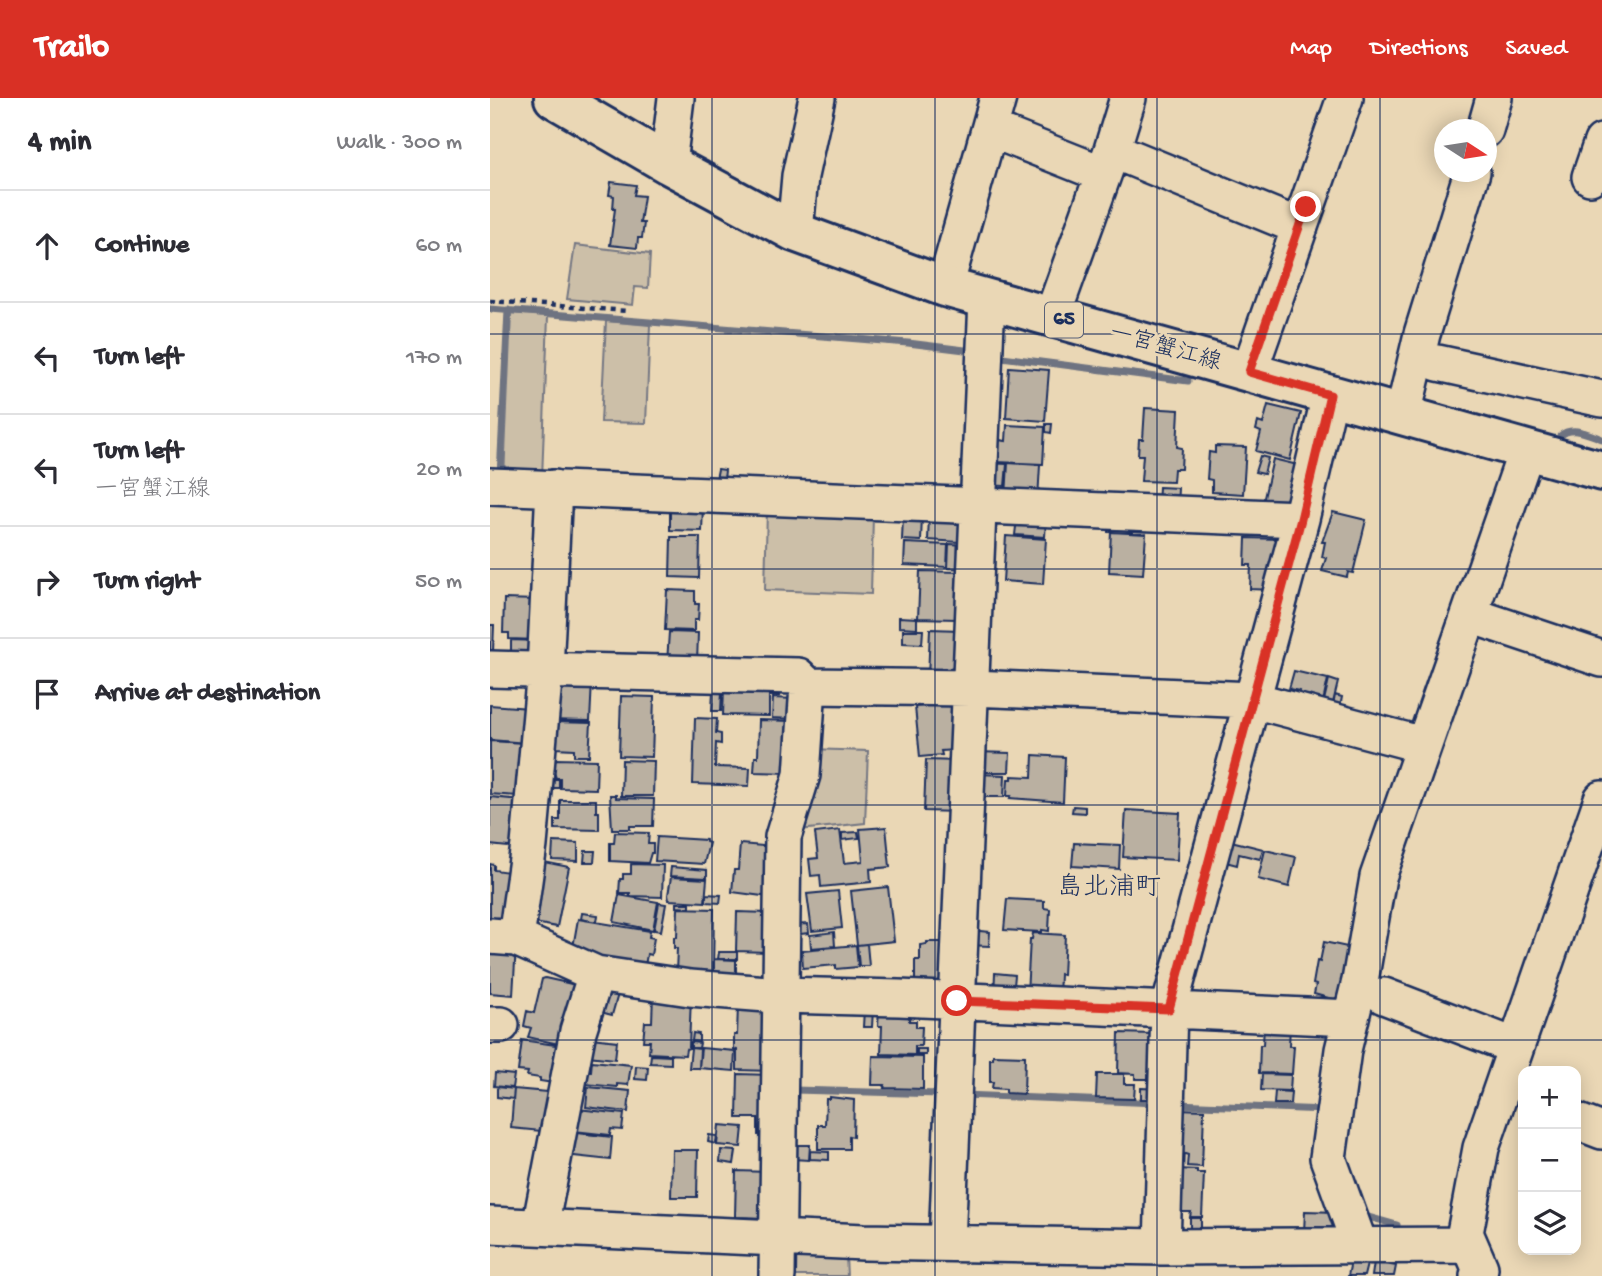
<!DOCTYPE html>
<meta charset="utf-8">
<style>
:root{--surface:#fff;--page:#f7f7f7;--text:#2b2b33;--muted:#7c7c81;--line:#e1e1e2;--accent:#d93025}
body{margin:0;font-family:"Gochi Hand","Klee One",sans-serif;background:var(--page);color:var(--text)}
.controls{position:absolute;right:21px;bottom:21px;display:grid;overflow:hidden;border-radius:14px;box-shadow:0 4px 18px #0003}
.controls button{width:63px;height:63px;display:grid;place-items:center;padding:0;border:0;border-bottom:2px solid var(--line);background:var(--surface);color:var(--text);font:35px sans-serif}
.compass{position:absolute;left:944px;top:21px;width:63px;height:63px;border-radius:50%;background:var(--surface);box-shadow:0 4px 18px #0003;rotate:102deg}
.stop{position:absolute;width:21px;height:21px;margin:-16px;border:5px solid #d93025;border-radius:50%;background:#fff}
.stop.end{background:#d93025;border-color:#fff;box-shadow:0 2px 7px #0008}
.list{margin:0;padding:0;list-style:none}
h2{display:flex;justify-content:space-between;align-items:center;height:91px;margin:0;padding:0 28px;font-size:30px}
h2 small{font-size:23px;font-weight:400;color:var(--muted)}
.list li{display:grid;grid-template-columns:46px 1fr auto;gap:21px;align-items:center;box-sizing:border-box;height:112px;padding:0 28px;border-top:2px solid var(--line)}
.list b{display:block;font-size:26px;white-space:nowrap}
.list p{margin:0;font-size:23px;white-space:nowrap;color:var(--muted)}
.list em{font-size:23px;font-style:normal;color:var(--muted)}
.icon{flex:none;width:38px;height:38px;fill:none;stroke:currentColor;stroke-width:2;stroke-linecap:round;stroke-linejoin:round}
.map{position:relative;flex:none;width:1112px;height:1178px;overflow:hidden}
header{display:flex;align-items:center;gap:42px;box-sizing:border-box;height:98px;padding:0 35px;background:var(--accent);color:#fff}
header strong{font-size:33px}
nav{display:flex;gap:38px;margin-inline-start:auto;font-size:24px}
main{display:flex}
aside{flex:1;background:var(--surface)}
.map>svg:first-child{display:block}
</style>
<header>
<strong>Trailo</strong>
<nav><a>Map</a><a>Directions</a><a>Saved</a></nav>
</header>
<main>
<aside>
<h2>4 min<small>Walk · 300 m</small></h2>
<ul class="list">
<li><svg class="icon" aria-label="ahead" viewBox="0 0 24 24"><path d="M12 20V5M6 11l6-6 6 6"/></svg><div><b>Continue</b></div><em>60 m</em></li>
<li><svg class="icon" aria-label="left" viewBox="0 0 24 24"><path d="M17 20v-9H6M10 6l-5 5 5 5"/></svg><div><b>Turn left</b></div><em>170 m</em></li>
<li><svg class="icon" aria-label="left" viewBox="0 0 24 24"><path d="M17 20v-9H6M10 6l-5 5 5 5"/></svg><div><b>Turn left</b><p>一宮蟹江線</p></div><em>20 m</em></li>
<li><svg class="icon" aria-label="right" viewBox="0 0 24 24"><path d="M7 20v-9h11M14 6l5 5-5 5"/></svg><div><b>Turn right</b></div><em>50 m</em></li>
<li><svg class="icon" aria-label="arrive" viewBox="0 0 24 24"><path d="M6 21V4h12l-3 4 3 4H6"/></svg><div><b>Arrive at destination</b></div></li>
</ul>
</aside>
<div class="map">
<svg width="1112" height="1178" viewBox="0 0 1112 1178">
<rect width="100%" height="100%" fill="#ead7b5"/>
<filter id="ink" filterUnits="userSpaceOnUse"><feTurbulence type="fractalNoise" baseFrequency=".0143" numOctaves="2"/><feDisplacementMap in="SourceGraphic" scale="14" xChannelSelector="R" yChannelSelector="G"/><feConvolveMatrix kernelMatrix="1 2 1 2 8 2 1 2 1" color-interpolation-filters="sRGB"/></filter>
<g filter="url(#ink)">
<!-- green -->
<path fill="#ccbfa8" stroke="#747783" stroke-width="2" d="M85 147 160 156 158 190 145 189 143 207 77 201Z
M21 215 58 218 52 381 14 380Z
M116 223 160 227 156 325 111 324Z
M277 411 383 417 381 496 275 492Z
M321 651 378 653 375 725 299 733Z
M291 1156 356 1158 357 1178H291Z"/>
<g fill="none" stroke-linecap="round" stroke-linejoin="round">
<!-- stream -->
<path stroke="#6e7381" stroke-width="7" d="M0 211 418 245 483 253
M504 258 698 283
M1070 338C1082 327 1098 336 1112 341
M10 378 18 212
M304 992 451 996
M473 997 667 1005
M687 1006 836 1012
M873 1114 875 1118 907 1127"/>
</g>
<!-- building -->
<path fill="#bab0a1" stroke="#1b2f5e" stroke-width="2" d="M121 84 146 87 144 97 154 98 150 125H154L152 140H148L147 150 120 147 125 111H123L124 98 119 97Z
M519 269 559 272 555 323 516 320Z
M778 307 811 315 800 362 766 353 771 334 766 332 768 324 773 326Z
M655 310 689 312 687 349 692 350 691 371H684L683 384 651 383 653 357H648L649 341H653Z
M556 326H562L561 335 556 334Z
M517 327 555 329 553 366 507 364 509 342 516 343Z
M725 348 756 349 753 396 722 394V382L717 381 719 354 725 355Z
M770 358 778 360 774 376 765 374Z
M783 361 816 369 806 412 773 404Z
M496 365 517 366 515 388 495 387Z
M518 365 550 367 548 401 516 399Z
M228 371 235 372 234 382 226 381Z
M669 389 688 390 687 409 668 407Z
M180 408 213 409 212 433 180 432Z
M843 414 876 422 863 475 858 474 857 479 832 473 836 460 832 459 835 444H832Z
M413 418H432L431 443 412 442Z
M439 418 471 420 470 444 438 442Z
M527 420 556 422 555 439 525 437Z
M618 425 643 426 642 435 618 434Z
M621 434 656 436 653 476 619 474Z
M516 438 556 441 553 486 513 483Z
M181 439H210L209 480 180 479Z
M756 440 792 441 784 492 760 491 761 467H755Z
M415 445 458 447 457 469 414 467Z
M459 446 478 447 477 471 458 470Z
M430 473 469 474 467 521 428 520Z
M177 492 205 493V506H209L208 522H204V533L175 532Z
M14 501 47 502 48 542 19 541V535H13Z
M409 519 427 520V530L409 529Z
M0 527H4L3 554H0Z
M440 531 470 532 468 582 438 580Z
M413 532H433L432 546 413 545Z
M179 534 208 535 207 566 177 565Z
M21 542 48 543V564L21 563Z
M804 573 838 581 831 613 807 607 810 593 799 591Z
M839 581 848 584 842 609 833 607Z
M69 582 102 583 100 623 58 622Z
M234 590 290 592V598H279V618L233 617Z
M223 593H232L231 613H222Z
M845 597 852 599 850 609 843 608Z
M131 598 164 599 162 659 129 658Z
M283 600 304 601V621L282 620Z
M462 606 466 652 451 653 452 657 430 659 425 609Z
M0 607 39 610 37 645 0 642Z
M205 620 227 621 226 635 231 636V646L226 645 225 669 260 670 259 688 203 686Z
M269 622 301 623 300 675 264 674 265 659H268Z
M63 624 101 625 99 658H84V651L65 650Z
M0 643 33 645 29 698 0 696Z
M486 654 520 655 519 674H485Z
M543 657 575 659 573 704 520 700 521 698H517L518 681H522V678L542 679Z
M65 661 107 662 106 691 70 690V680H66L64 674Z
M132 662 164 663 163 698H131Z
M436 662 468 663 467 714 434 713Z
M487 676 515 677 514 699H483Z
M56 681H69V690H55Z
M120 697H126V700L164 701 163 728H140V731H122Z
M0 699 32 702 28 750 0 747Z
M70 702H106V714H109V732L65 731V722H70Z
M583 708 595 709V715L582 714Z
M636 712 690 715 687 762 633 759Z
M396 729 400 769 380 771 381 784 331 789 330 777 321 778 319 761 328 760 325 735 350 732 354 765 373 763 370 731Z
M125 734 159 735 158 746H163V755H161L158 765 120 763V745H124Z
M368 734 369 740 352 742V735Z
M167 739 216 742V744L219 745 214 766 165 763Z
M733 741 773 751 770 761 749 756 747 767 728 762Z
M63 744 88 745V763L62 762Z
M584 745 630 747 629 771 582 768Z
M250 746 284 749 280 799 242 794 244 772H248Z
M775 752 806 759 799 789 768 781Z
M95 753H105L104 764H94Z
M49 763 79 769 67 829 39 824Z
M0 766 4 767V772L26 775 20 832 0 829Z
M141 766 173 767 172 799 140 798V795H129L130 781H133V776H141Z
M181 769 217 772V780L180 778Z
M181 779 217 781 215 804 179 802 178 797Z
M398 789 404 843 367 847 361 793Z
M348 793 352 830 322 833 317 796Z
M216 796 231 797 230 805 216 804Z
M129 797 168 804 163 832 124 824Z
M517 801 554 803V810L560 811 559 833 552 832V834L514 832Z
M169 805 176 806 171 833 164 832Z
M187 805H200V810L187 809Z
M188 810 224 811 223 876 186 875 187 850H184V839H187Z
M247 814 279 815 278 854 246 853Z
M92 815 108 817 107 824 91 821Z
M88 821 160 833 159 839 164 840 161 857 157 856 154 874 82 855Z
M318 826 319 835 301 837 300 827Z
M479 832 500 834 499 848 478 847Z
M344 834 345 848 321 850 320 837Z
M543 835 575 837 573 877 570 876 569 898 537 896 540 841H542Z
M437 844H457L455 896 425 886V862H430V847L437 846Z
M834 844 862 850 857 905 824 896 826 887 823 886 827 863 830 864Z
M0 846 26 847 23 897 0 895Z
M377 846 379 868H369L367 847Z
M366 847 368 869 346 871V867L313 870 312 852Z
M229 854H247V861H228Z
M224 861 246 862V883L224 882Z
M505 875 525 877 523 898 504 897Z
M55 880 86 887 77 948 38 939 41 930 34 928 37 913 44 915 52 881Z
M111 884 130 889 122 917 103 912Z
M163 896 201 898 199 950 196 951 195 957 159 955 160 943H153L155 924H162Z
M248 907 286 908 284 973 247 972V952L244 951V937H247Z
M389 910 420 911 419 923H426V929H432L431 948H425V957L391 956 392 928H388Z
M374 911H383L382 929H373Z
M774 927 800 928 799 948H804L802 976 769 975 770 947H773Z
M203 935 209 936V944L202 943Z
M629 935 662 936 661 981H645V976L628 975Z
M101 940 127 943 125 961 98 958Z
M32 942 72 948 63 985 50 983V980L37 978 38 974 28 973Z
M201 944 210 945 209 950H201Z
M201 950 210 951 209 970H199Z
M211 950 245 953 244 973 209 970Z
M427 951H436V957H427Z
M161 957 181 958V966L160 965Z
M503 957 535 958 534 996 516 995V991L502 990 503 984H500V961H503Z
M383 958 433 959V991L394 990 395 987H382Z
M102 963 141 967 138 987 127 986V989L95 986 96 973H101Z
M146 968 158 969 157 982 145 981Z
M5 975 24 977 22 990 4 988Z
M248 976 284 977 282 1037H268V1020H247Z
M607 976H634V986H645L644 1001 606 1000Z
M772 976 801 977 800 993 771 992Z
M7 989 24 991 23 1001 7 999Z
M98 989 140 993 138 1014 96 1009Z
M651 990 669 991 668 1001H651Z
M24 991 57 994 51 1033 21 1030Z
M785 993 801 994 800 1006H784Z
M340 999 364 1002 363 1039 359 1038V1051H328V1027H335L336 1001H340Z
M87 1011 134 1016 132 1032 121 1031 120 1037 84 1033Z
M688 1011 714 1012 712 1069 697 1068 698 1057 689 1054Z
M229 1027 253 1029 251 1049 227 1047Z
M78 1034 122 1039 120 1062 75 1057Z
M219 1037 227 1038 226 1046 218 1044Z
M302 1047H320L319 1062 302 1061Z
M182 1052H208L207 1099H181Z
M231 1052 246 1053 244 1066 230 1064Z
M320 1053 339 1054V1062L320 1061Z
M688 1071 707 1072V1075H714L712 1119H700L701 1114H683Z
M246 1073 279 1074 278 1120 245 1119Z
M815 1113 847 1114 846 1136 814 1134Z
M700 1120H711V1135H700Z
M861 1163 877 1166 874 1178H858Z
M884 1164 906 1168 904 1178H882Z"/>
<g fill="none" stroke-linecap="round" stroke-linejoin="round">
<defs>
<path id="minor" d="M500 31 613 76
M995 32 1004 0
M622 52 810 129
M178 66 186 0
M1100 79 1112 44
M305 134 310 78 327 0
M455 189 508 0
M562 219 622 52 638 0
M948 265 1112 301
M759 274 855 0
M913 317 932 236 982 74
M0 388 811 421
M980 517 1112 561
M0 571 308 578 318 588 481 590 763 602 933 647
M0 838 26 840 106 876 200 890 290 897 409 900 861 920
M26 840 39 747 55 572 64 390
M894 898 1024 948
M0 927H11
M1086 1023 1112 1033
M0 1127 374 1144 672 1149 980 1147
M50 1129 88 933 106 876
M457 1145 497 201
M870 1148 838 1060 853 952 870 883 888 779 1037 351
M672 1149 679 911 811 421 840 297
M287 1178 293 739 312 677 318 588
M988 1178 990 1170 975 1135 991 1050 1112 701"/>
<path id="major" d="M64 0 178 66 305 134 455 189 1112 373"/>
</defs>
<!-- minor casing -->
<use href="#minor" stroke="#1b2f5e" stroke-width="40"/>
<!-- major casing -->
<use href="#major" stroke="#1b2f5e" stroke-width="44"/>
<!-- path -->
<path stroke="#1b2f5e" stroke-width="4.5" stroke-dasharray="5 5" stroke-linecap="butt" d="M0 203 137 213"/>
<!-- minor -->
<use href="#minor" stroke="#ead7b5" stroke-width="35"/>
<!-- major -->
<use href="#major" stroke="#ead7b5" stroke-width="38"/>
</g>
</g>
<g fill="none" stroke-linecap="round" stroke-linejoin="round" filter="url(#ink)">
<!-- route -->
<path stroke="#d93025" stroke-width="9" d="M467 903 679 911 811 421 840 297 759 274 816 109"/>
</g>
<!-- grid -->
<path fill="none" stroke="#1b2f5e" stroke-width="2" stroke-opacity="0.55" d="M222 0V1178M445 0V1178M667 0V1178M890 0V1178M0 236H1112M0 471H1112M0 707H1112M0 942H1112"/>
<g text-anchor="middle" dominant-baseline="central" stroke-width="6" stroke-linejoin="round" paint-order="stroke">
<!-- shield labels -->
<rect fill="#ead7b5" stroke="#596178" stroke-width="2" x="555" y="204.5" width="38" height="35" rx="5"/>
<g font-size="21" font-weight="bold" fill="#1b2f5e">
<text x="574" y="222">65</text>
</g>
<!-- street labels -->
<g font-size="23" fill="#1b2f5e" stroke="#ead7b5">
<text transform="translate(675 251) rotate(16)">一宮蟹江線</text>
</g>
<!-- quarter labels -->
<g font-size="26" fill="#1b2f5e" stroke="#ead7b5">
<text x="619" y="791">島北浦町</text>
</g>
</g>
</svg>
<div class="controls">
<button>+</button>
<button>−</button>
<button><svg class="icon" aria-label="layers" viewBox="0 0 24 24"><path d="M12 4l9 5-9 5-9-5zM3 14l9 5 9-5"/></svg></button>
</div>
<svg class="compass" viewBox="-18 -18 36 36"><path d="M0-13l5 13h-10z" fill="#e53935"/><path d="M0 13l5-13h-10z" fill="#7c7c81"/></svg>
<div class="stop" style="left:467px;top:903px"></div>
<div class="stop end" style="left:816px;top:109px"></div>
</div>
</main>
